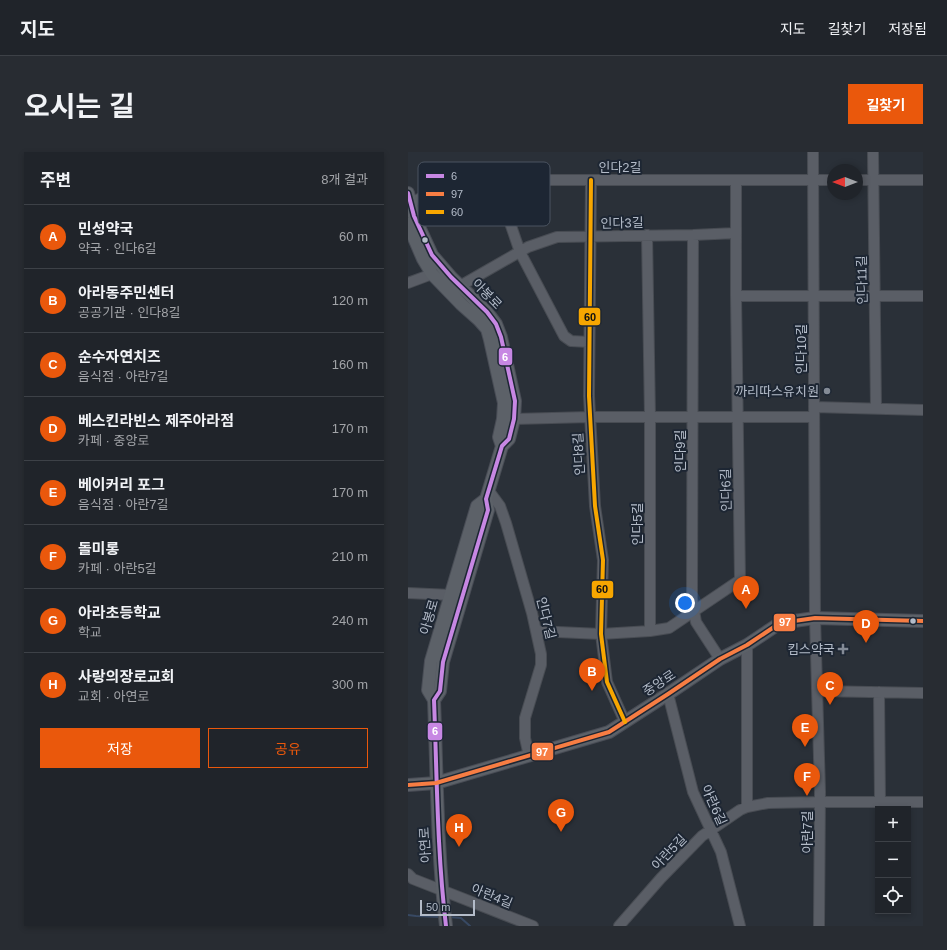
<!DOCTYPE html>
<html lang="ko">
<meta charset="utf-8">
<style>
:root{--surface:#20242a;--page:#282c32;--text:#f1f3f6;--muted:#a2a4a8;--line:#3d4147;--accent:#ea580c}
body{margin:0;font-family:Helvetica,"Noto Sans KR",sans-serif;background:var(--page);color:var(--text)}
.controls{position:absolute;right:12px;bottom:12px;display:grid;overflow:hidden;border-radius:0px;box-shadow:0 2px 6px #0003}
.controls button{width:36px;height:36px;display:grid;place-items:center;padding:0;border:0;border-bottom:1px solid var(--line);background:var(--surface);color:var(--text);font:20px sans-serif}
.compass{position:absolute;left:419px;top:12px;width:36px;height:36px;border-radius:50%;background:var(--surface);box-shadow:0 2px 6px #0003;rotate:270deg}
.scale{position:absolute;left:12px;bottom:10px;width:55px;box-sizing:border-box;padding-left:4px;border:2px solid #b4bcc9;border-top:0;font-size:11px;line-height:14px;white-space:nowrap;color:#b4bcc9;-webkit-text-stroke:3px #1d2633;paint-order:stroke}
.you{position:absolute;left:277px;top:451px;width:14px;height:14px;margin:-10px;border:3px solid #fff;border-radius:50%;background:#1a73e8;box-shadow:0 0 0 6px #1a73e833}
.badge{display:grid;place-items:center;width:26px;height:26px;border-radius:50%;background:var(--accent);color:#fff;font-size:13px;font-weight:700}
.pin{position:absolute;translate:-50% -33px;filter:drop-shadow(0 1px 2px #0008)}
.pin::after{content:'';position:absolute;top:21px;width:14px;height:12px;background:inherit;clip-path:polygon(0 0,100% 0,50% 100%)}
.list{margin:0;padding:0;list-style:none}
h2{display:flex;justify-content:space-between;align-items:center;height:52px;margin:0;padding:0 16px;font-size:17px}
h2 small{font-size:13px;font-weight:400;color:var(--muted)}
.list li{display:grid;grid-template-columns:26px 1fr auto;gap:12px;align-items:center;box-sizing:border-box;height:64px;padding:0 16px;border-top:1px solid var(--line)}
.list b{display:block;font-size:15px;white-space:nowrap}
.list p{margin:0;font-size:13px;white-space:nowrap;color:var(--muted)}
.list em{font-size:13px;font-style:normal;color:var(--muted)}
.actions{display:flex;gap:8px;padding:12px 16px}
.actions a{flex:1;padding:9px 0;border:1px solid var(--accent);border-radius:0px;text-align:center;font-size:14px;color:var(--accent)}
.actions .main{background:var(--accent);color:#fff}
.icon{flex:none;width:22px;height:22px;fill:none;stroke:currentColor;stroke-width:2;stroke-linecap:round;stroke-linejoin:round}
.map{position:relative;flex:none;width:515px;height:774px;overflow:hidden;border-radius:0px}
header{display:flex;align-items:center;gap:24px;box-sizing:border-box;height:56px;padding:0 20px;background:var(--surface);border-bottom:1px solid var(--line)}
header strong{font-size:19px}
nav{display:flex;gap:22px;margin-inline-start:auto;font-size:14px}
.intro{display:flex;align-items:center;justify-content:space-between;box-sizing:border-box;height:96px;padding:0 24px}
h1{margin:0;font-size:28px}
.button{padding:10px 18px;border-radius:0px;background:var(--accent);color:#fff;font-size:14px;font-weight:700}
main{display:flex;gap:24px;padding:0 24px}
aside{flex:1;background:var(--surface);border-radius:0px;box-shadow:0 2px 6px #0003}
.map>svg:first-child{display:block}
</style>
<header>
<strong>지도</strong>
<nav><a>지도</a><a>길찾기</a><a>저장됨</a></nav>
</header>
<div class="intro"><h1>오시는 길</h1><a class="button">길찾기</a></div>
<main>
<aside>
<h2>주변<small>8개 결과</small></h2>
<ul class="list">
<li><span class="badge">A</span><div><b>민성약국</b><p>약국 · 인다6길</p></div><em>60 m</em></li>
<li><span class="badge">B</span><div><b>아라동주민센터</b><p>공공기관 · 인다8길</p></div><em>120 m</em></li>
<li><span class="badge">C</span><div><b>순수자연치즈</b><p>음식점 · 아란7길</p></div><em>160 m</em></li>
<li><span class="badge">D</span><div><b>베스킨라빈스 제주아라점</b><p>카페 · 중앙로</p></div><em>170 m</em></li>
<li><span class="badge">E</span><div><b>베이커리 포그</b><p>음식점 · 아란7길</p></div><em>170 m</em></li>
<li><span class="badge">F</span><div><b>돌미롱</b><p>카페 · 아란5길</p></div><em>210 m</em></li>
<li><span class="badge">G</span><div><b>아라초등학교</b><p>학교</p></div><em>240 m</em></li>
<li><span class="badge">H</span><div><b>사랑의장로교회</b><p>교회 · 아연로</p></div><em>300 m</em></li>
</ul>
<div class="actions"><a class="main">저장</a><a>공유</a></div>
</aside>
<div class="map">
<svg width="515" height="774" viewBox="0 0 515 774">
<rect width="100%" height="100%" fill="#2a3038"/>
<g fill="none" stroke-linecap="round" stroke-linejoin="round">
<!-- stream -->
<path stroke="#384963" stroke-width="2" d="M0 763 8 764 32 765
M41 765 53 766 62 774"/>
<defs>
<path id="minor" d="M405 0 407 466 412 640 411 774
M465 0 468 256
M183 28 181 244 187 354 195 408 193 482 199 530 217 570
M449 28H515
M88 30 112 100 156 184 163 189 181 190
M0 52 35 36 100 28H425
M239 83 242 265V479
M285 83 284 447 288 470 312 507
M0 131 24 122
M48 139 52 134 120 95 149 85 285 83 328 81
M328 144H515
M406 255 515 258
M106 267 182 265H406
M81 339 92 354 98 371 124 461 133 502V513L117 566V586L121 604
M0 441 43 443
M128 479 193 482 242 479 261 476 332 428 328 144V28
M339 493V655
M409 539 515 541
M471 540 472 649
M260 542 285 640 313 700 332 774
M0 722 5 727 125 774
M211 774 253 726 294 684 332 658 339 655 360 651 412 650H515"/>
<path id="major" d="M0 41 6 64 24 103 43 125 79 160 88 172 93 185 107 249 106 267 101 287 94 294 78 347 80 358 35 510 32 539 26 548C29 624 29 699 38 774
M0 72 15 107 24 122 53 152 71 168 79 177 82 188 96 251 95 267 91 285 94 294
M26 548 20 538 23 509 69 354 78 347
M0 633 28 631 201 580 260 542 312 507 339 493 372 471 407 466 515 469"/>
</defs>
<!-- minor casing -->
<use href="#minor" stroke="#484c53" stroke-width="12"/>
<!-- major casing -->
<use href="#major" stroke="#484c55" stroke-width="14"/>
<!-- minor -->
<use href="#minor" stroke="#5a5e66" stroke-width="10"/>
<!-- major -->
<use href="#major" stroke="#5c6168" stroke-width="12"/>
<defs>
<path id="bus-1" d="M0 41 6 64 24 103 43 125 79 160 88 172 93 185 107 249 106 267 101 287 94 294 78 347 80 358 35 510 32 539 26 548C29 624 29 699 38 774"/>
<path id="bus-2" d="M0 633 28 631 201 580 260 542 312 507 339 493 372 471 407 466 515 469"/>
<path id="bus-3" d="M183 28 181 244 187 354 195 408 193 482 199 530 217 570"/>
</defs>
<!-- bus-1 casing -->
<use href="#bus-1" stroke="#1d2633" stroke-width="7"/>
<!-- bus-2 casing -->
<use href="#bus-2" stroke="#1d2633" stroke-width="7"/>
<!-- bus-3 casing -->
<use href="#bus-3" stroke="#1d2633" stroke-width="7"/>
<!-- bus-1 -->
<use href="#bus-1" stroke="#c787e3" stroke-width="4"/>
<!-- bus-2 -->
<use href="#bus-2" stroke="#f77d43" stroke-width="4"/>
<!-- bus-3 -->
<use href="#bus-3" stroke="#f7a600" stroke-width="4"/>
</g>
<!-- markers -->
<g fill="#b4bcc9" stroke="#1d2633" stroke-width="1.5">
<circle cx="17" cy="88" r="3.5"/>
<circle cx="505" cy="469" r="3.5"/>
</g>
<g fill="#848b96" stroke="#1d2633" stroke-width="1.5">
<circle cx="419" cy="239" r="4"/>
<path d="M433 491h4v4h4v4h-4v4h-4v-4h-4v-4h4z"/>
</g>
<g text-anchor="middle" dominant-baseline="central" stroke-width="4" stroke-linejoin="round" paint-order="stroke">
<!-- street labels -->
<g font-size="13" fill="#b4bcc9" stroke="#1d2633">
<text x="212" y="15">인다2길</text>
<text transform="translate(214 71) rotate(-1)">인다3길</text>
<text transform="translate(454 128) rotate(-91)">인다11길</text>
<text transform="translate(79 142) rotate(46)">아봉로</text>
<text transform="translate(393 197) rotate(-90)">인다10길</text>
<text transform="translate(272 299) rotate(-90)">인다9길</text>
<text transform="translate(171 302) rotate(-93)">인다8길</text>
<text transform="translate(318 338) rotate(-91)">인다6길</text>
<text transform="translate(229 372) rotate(-90)">인다5길</text>
<text transform="translate(21 465) rotate(-74)">아봉로</text>
<text transform="translate(138 466) rotate(76)">인다7길</text>
<text transform="translate(251 531) rotate(-33)">중앙로</text>
<text transform="translate(306 653) rotate(66)">아란6길</text>
<text transform="translate(399 680) rotate(-90)">아란7길</text>
<text transform="translate(17 693) rotate(-93)">아연로</text>
<text transform="translate(261 700) rotate(-46)">아란5길</text>
<text transform="translate(84 744) rotate(22)">아란4길</text>
</g>
<!-- poi labels -->
<g font-size="13" fill="#b4bcc9" stroke="#1d2633" text-anchor="end">
<text x="411" y="239">까리따스유치원</text>
<text x="427" y="497">킴스약국</text>
</g>
</g>
<!-- legend -->
<rect x="10" y="10" width="132" height="64" rx="6" fill="#1d2633" stroke="#4a5360" stroke-width="1"/>
<rect x="18" y="22" width="18" height="4" fill="#c787e3"/>
<rect x="18" y="40" width="18" height="4" fill="#f77d43"/>
<rect x="18" y="58" width="18" height="4" fill="#f7a600"/>
<g font-size="11" fill="#b4bcc9">
<text x="43" y="28">6</text>
<text x="43" y="46">97</text>
<text x="43" y="64">60</text>
</g>
<g stroke="#1d2633" stroke-width="1.5">
<rect x="170" y="155" width="23" height="19" rx="4" fill="#f7a600"/>
<rect x="90" y="195" width="15" height="19" rx="4" fill="#c787e3"/>
<rect x="183" y="428" width="23" height="19" rx="4" fill="#f7a600"/>
<rect x="365" y="461" width="23" height="19" rx="4" fill="#f77d43"/>
<rect x="19" y="570" width="16" height="19" rx="4" fill="#c787e3"/>
<rect x="123" y="590" width="23" height="19" rx="4" fill="#f77d43"/>
</g>
<g font-size="11" text-anchor="middle" font-weight="bold" fill="#fff">
<text x="97" y="209">6</text>
<text x="377" y="474">97</text>
<text x="27" y="583">6</text>
<text x="134" y="604">97</text>
</g>
<g font-size="11" text-anchor="middle" font-weight="bold" fill="#111">
<text x="182" y="169">60</text>
<text x="194" y="441">60</text>
</g>
</svg>
<div class="controls">
<button>+</button>
<button>−</button>
<button><svg class="icon" aria-label="locate" viewBox="0 0 24 24"><circle cx="12" cy="12" r="6"/><path d="M12 2v4M12 18v4M2 12h4M18 12h4"/></svg></button>
</div>
<svg class="compass" viewBox="-18 -18 36 36"><path d="M0-13l5 13h-10z" fill="#e53935"/><path d="M0 13l5-13h-10z" fill="#a2a4a8"/></svg>
<div class="scale">50 m</div>
<div class="you"></div>
<div class="pin badge" style="left:338px;top:457px">A</div>
<div class="pin badge" style="left:184px;top:539px">B</div>
<div class="pin badge" style="left:422px;top:553px">C</div>
<div class="pin badge" style="left:458px;top:491px">D</div>
<div class="pin badge" style="left:397px;top:595px">E</div>
<div class="pin badge" style="left:399px;top:644px">F</div>
<div class="pin badge" style="left:153px;top:680px">G</div>
<div class="pin badge" style="left:51px;top:695px">H</div>
</div>
</main>
